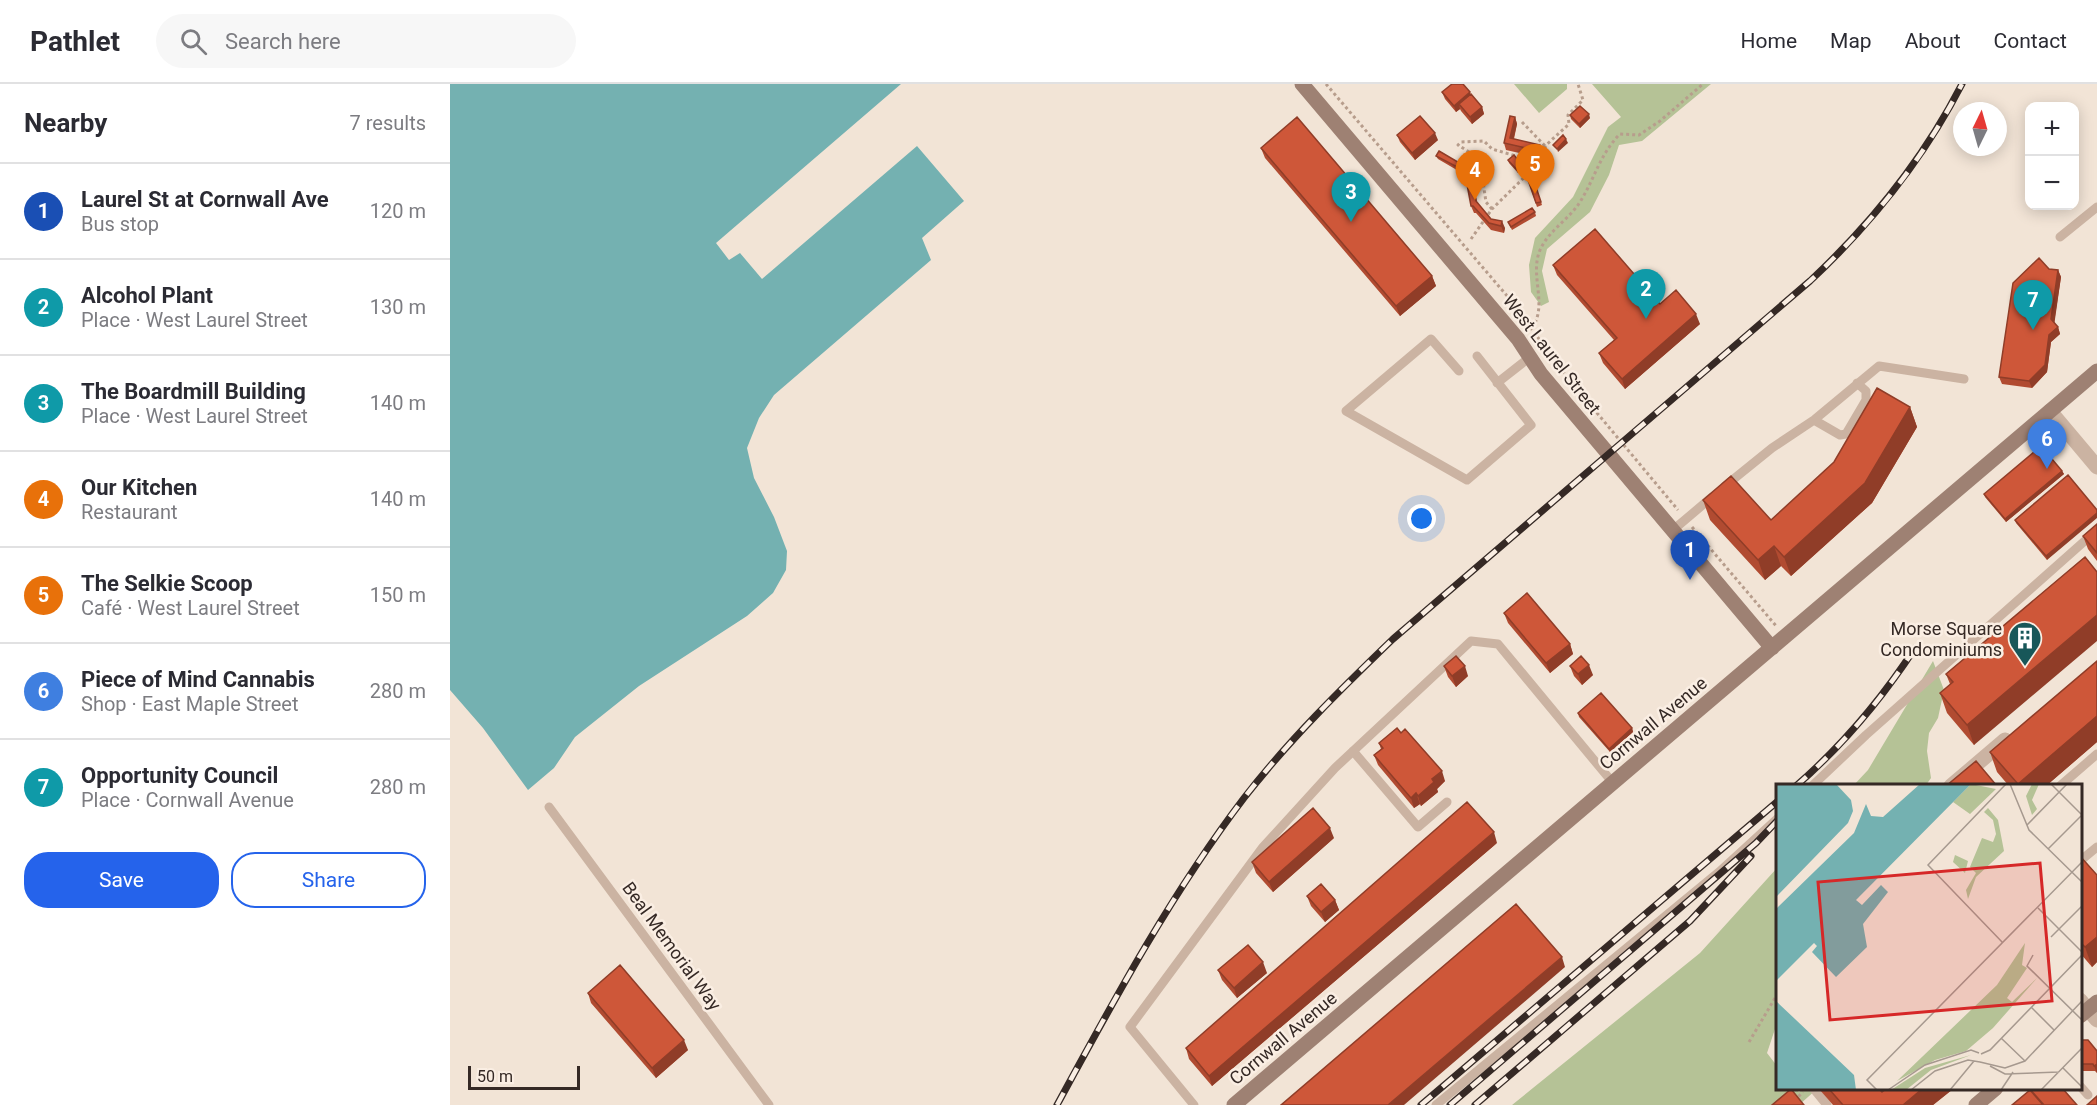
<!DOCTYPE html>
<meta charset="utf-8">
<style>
:root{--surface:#fff;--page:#f7f7f7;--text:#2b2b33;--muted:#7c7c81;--line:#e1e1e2;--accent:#2563eb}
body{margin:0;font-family:Roboto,sans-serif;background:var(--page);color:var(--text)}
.controls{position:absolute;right:18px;top:18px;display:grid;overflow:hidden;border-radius:12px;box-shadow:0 3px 15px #0003}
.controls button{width:54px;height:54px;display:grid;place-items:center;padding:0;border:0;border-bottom:2px solid var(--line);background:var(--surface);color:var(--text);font:30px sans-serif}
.compass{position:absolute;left:1503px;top:18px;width:54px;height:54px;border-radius:50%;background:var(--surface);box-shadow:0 3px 15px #0003;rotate:5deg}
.scale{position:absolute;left:18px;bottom:15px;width:112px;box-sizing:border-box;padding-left:6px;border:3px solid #352925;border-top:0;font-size:16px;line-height:21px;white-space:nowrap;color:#352925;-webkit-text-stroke:4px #faeee3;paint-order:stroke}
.you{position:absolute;left:972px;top:435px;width:21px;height:21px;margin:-15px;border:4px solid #fff;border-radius:50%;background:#1a73e8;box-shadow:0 0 0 9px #1a73e833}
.badge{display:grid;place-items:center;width:39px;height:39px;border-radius:50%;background:var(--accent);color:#fff;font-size:20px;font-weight:700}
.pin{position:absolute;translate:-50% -50px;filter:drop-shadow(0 2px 3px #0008)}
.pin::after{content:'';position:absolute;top:32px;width:21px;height:18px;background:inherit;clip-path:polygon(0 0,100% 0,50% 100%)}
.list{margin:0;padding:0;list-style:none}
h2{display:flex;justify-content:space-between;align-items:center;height:78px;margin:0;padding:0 24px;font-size:26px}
h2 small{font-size:20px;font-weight:400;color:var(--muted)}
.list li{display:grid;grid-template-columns:39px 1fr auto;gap:18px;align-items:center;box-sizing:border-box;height:96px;padding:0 24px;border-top:2px solid var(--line)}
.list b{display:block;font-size:22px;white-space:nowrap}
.list p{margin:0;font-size:20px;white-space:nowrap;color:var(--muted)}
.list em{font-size:20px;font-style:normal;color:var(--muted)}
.actions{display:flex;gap:12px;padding:18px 24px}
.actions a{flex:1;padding:14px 0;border:2px solid var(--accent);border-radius:24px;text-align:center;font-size:21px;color:var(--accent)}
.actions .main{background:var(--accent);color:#fff}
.icon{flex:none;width:33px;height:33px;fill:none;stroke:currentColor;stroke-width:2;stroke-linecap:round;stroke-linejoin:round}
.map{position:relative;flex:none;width:1647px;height:1021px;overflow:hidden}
header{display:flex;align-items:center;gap:36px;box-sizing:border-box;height:84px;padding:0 30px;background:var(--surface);border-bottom:2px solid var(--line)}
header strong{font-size:28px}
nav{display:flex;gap:33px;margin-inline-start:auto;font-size:21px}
.search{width:420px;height:54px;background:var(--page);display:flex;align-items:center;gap:15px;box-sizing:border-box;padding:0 21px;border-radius:33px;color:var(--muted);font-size:22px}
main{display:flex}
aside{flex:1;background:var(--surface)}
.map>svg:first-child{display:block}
</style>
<header>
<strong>Pathlet</strong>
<div class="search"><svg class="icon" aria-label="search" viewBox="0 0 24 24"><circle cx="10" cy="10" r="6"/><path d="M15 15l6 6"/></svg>Search here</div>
<nav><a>Home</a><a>Map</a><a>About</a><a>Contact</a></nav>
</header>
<main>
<aside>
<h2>Nearby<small>7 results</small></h2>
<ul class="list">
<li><span class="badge" style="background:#1a4fb4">1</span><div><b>Laurel St at Cornwall Ave</b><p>Bus stop</p></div><em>120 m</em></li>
<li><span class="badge" style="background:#0f9aa8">2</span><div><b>Alcohol Plant</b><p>Place · West Laurel Street</p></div><em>130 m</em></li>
<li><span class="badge" style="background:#0f9aa8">3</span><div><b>The Boardmill Building</b><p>Place · West Laurel Street</p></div><em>140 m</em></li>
<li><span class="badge" style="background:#e8710a">4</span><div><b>Our Kitchen</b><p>Restaurant</p></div><em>140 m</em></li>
<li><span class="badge" style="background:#e8710a">5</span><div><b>The Selkie Scoop</b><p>Café · West Laurel Street</p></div><em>150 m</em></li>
<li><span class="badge" style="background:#3f7fe0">6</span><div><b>Piece of Mind Cannabis</b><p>Shop · East Maple Street</p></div><em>280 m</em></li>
<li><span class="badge" style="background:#0f9aa8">7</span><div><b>Opportunity Council</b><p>Place · Cornwall Avenue</p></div><em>280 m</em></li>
</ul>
<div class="actions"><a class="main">Save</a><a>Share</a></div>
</aside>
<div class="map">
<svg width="1647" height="1021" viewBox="0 0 1647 1021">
<rect width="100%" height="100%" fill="#f2e4d6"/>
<!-- green -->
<path fill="#b5c296" d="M1064 0H1117V5L1089 29Z
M1142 0H1261L1192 57 1169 61 1159 91 1140 128 1097 165 1092 187 1099 218 1091 222 1081 208 1079 181 1085 154 1123 113 1158 43 1171 33Z
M1483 577 1494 606 1488 634 1479 649 1477 667 1481 694 1476 701 1403 702 1418 686Z
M1327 784V939L1317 969 1327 982 1328 1004 1346 1005 1349 1008 1353 1005H1367L1349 1021H1062L1250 869Z"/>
<!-- water -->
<path fill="#74b1b1" d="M0 0H451L266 159 279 176 290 169 312 195 467 62 514 117 472 154 481 176 324 311 309 334 297 364 304 394 324 433 337 467 336 486 323 509 297 532 189 602 125 653 104 684 78 706 33 644 0 606Z"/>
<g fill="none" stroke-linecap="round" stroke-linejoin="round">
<!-- path -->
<path stroke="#b79d8c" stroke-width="3" stroke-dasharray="3 3" stroke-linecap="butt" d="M876 0 1058 213 1117 293 1228 426
M1072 38 1095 62
M1042 125 1036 118 1033 98 1025 84 1027 73 1008 61 1011 58 1034 57 1042 65 1090 79
M1021 155 1042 125 1096 72 1095 62 1119 40 1118 31 1133 16 1128 0
M1082 244C1097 223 1082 196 1088 172 1094 149 1118 137 1130 118 1145 94 1150 70 1170 50L1189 51 1210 37 1253 0
M1242 443 1327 543
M1299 958 1328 909
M1340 1021 1353 1008"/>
<!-- lane -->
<path stroke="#cbb3a2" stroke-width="9" d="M1610 153 1647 123
M1009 287 981 255 896 327 1017 396 1081 341 1027 272
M1047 299 1080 273
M1364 336 1390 351 1396 350 1416 316V307L1407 299
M1275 402 1322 364 1364 336 1429 282 1514 295
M1223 446 1262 413
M903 667 968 743 997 718
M1362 702 1416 651 1647 446
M1610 702 1647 670
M99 723 319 1021
M1630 777 1647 763
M1630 1002 1638 1011
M1363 1004 1377 1021
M744 1021 680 943 813 763 885 684 1021 557 1048 560 1163 699
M986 1021 1269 788 1328 734"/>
<!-- street -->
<path stroke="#cbb3a2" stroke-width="15" d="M1600 327 1647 383
M1501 702 1555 656
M1630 916 1647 936"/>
<!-- secondary -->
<path stroke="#9e8173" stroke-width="15" d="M852 0 1068 255 1091 290 1322 564
M1630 932 1647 918
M784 1021 1647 287
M1526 1021 1546 1004"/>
<defs>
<path id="rail" d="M1346 702C1393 661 1431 616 1465 564
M607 1021C664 916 721 810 794 714 839 656 891 605 943 555L1360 197C1422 139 1473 76 1512 0
M971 1021 1328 717
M1000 1021 1306 759 1328 736
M1025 1021 1240 837 1301 772"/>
</defs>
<!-- rail casing -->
<use href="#rail" stroke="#352925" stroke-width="7"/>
<!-- rail -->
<use href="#rail" stroke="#faeee3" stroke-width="4.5" stroke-dasharray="14" stroke-linecap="butt"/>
</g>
<!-- wall -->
<path fill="#b14b31" d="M992 8 1021 11 1032 23 1034 30 1022 40 1011 27 1010 25 1006 28 995 15Z
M1120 31 1140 34 1130 44 1121 35Z
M1065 33 1067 40 1064 55 1093 68 1092 74 1056 66 1054 59Z
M947 51 988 56 965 76 950 58Z
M811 64 982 192 986 202 950 232 815 74Z
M986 72 1015 84 1012 89 988 75Z
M1058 76 1072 81 1074 85 1068 89 1059 79Z
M1082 91 1092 121 1087 123 1077 93Z
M1021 94 1024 101 1027 119 1041 135 1055 144 1054 149 1041 146 1026 129H1024L1021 122Z
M1085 128 1086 132 1062 146 1058 138Z
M1103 181 1210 220 1250 240 1175 305 1153 279 1149 269 1164 256 1107 191Z
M1599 185 1608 186 1611 193 1604 239 1608 243 1610 250 1601 258 1597 288 1582 304 1552 300 1549 293Z
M1460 323 1467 343 1422 419 1341 492 1331 482 1315 496 1260 436 1253 416 1321 436Z
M1612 387 1614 390 1556 438 1535 413 1534 410Z
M1618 391 1597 476 1566 439 1565 436Z
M1647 440V477L1638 465 1633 452Z
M1635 473 1524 661 1497 629 1490 609 1500 600 1496 590Z
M1054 529 1120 560 1123 570 1100 589 1058 539Z
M1647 577V658L1596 702H1559L1547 688 1540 668Z
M994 582 1018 592 1006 603 998 593Z
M1120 582 1143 591 1132 601 1124 592Z
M1128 629 1182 644 1183 648 1160 668 1129 633Z
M929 659 995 697 987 705 988 708 971 722 970 720 964 724 928 681 924 671 931 665Z
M884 754 823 808 806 789 802 778Z
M1047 759 762 1002 739 975 736 964Z
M1630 772 1647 791V878L1642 883 1630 869Z
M857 812 885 816 889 826 875 838 861 822Z
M768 886 817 889 787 914 772 896Z
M138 909 238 966 206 994 141 919Z
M1630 958 1647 967V989L1645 987H1630Z
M1369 1005H1429L1432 1008 1436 1005H1503L1483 1021H1383Z"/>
<!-- shaded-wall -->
<path fill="#903d28" d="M1020 8 1022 15 1009 20 1010 25 1006 28 1004 22Z
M1032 23 1034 30 1022 40 1020 33Z
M1139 30 1140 34 1130 44 1129 40Z
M1065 33 1067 40 1062 61 1060 54Z
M985 49 988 56 965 76 962 69Z
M1116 55 1118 59 1108 68 1107 65Z
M1090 61 1093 68 1092 74 1089 67Z
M1013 81 1015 84 1012 89 1011 85Z
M1072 81 1074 85 1068 89 1067 86Z
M1021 94 1024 101 1028 124 1026 117Z
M1052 137 1055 144 1054 149 1051 142Z
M1608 186 1611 193 1604 242 1601 235Z
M982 192 986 202 950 232 946 222Z
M1246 230 1250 240 1175 305 1172 295Z
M1608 243 1610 250 1601 258 1597 288 1582 304 1579 297 1599 251Z
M1460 323 1467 343 1422 419 1341 492 1334 473Z
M1612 387 1614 390 1556 438 1555 435Z
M1647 429V434L1597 476 1596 472Z
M1324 462 1331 482 1315 496 1308 476Z
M1647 531V557L1524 661 1517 641Z
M1120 560 1123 570 1100 589 1096 579Z
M1139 581 1143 591 1132 601 1128 590Z
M1015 582 1018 592 1006 603 1002 592Z
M1647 632V658L1596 702H1568V700Z
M1182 644 1183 648 1160 668 1159 665Z
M992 687 995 697 987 705 988 708 971 722 968 712 982 695Z
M966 709 970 720 964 724 961 714Z
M880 744 884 754 823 808 819 798Z
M1044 748 1047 759 762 1002 759 992Z
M885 816 889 826 875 838 871 828Z
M1647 853V878L1642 883 1635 863Z
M1112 873 1115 883 954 1021H938Z
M813 878 817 889 787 914 784 904Z
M234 956 238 966 206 994 202 984Z
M1647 980V989L1644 982Z
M1472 1005H1503L1483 1021H1453Z"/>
<!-- building -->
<path fill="#ce5739" stroke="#903d28" stroke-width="1.5" d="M1002 0H1013L1020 8 1004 22 992 8Z
M1021 10 1032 23 1020 33 1009 20Z
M1130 22 1139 30 1129 40 1120 31Z
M970 32 985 49 962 69 947 51Z
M1060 32 1065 33 1060 54 1090 61 1089 67 1054 59Z
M847 33 982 192 946 222 811 64Z
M1113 51 1116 55 1107 65 1103 61Z
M989 67 1013 81 1011 85 986 72Z
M1064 71 1072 81 1067 86 1058 76Z
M1082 91 1091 118 1086 119 1077 93Z
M1021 94 1026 117 1041 135 1052 137 1051 142 1039 139 1023 122H1021L1016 95Z
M1082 124 1085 128 1061 143 1058 138Z
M1145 145 1210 220 1226 206 1246 230 1172 295 1149 269 1167 254 1103 181Z
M1589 174 1599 185 1608 186 1601 235 1608 243 1599 251 1595 281 1579 297 1549 293 1563 199Z
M1427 304 1460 323 1415 399 1334 473 1324 462 1308 476 1253 416 1281 392 1321 436 1384 378Z
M1591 362 1612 387 1555 435 1534 410Z
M1618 391 1647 426V429L1596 472 1565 436Z
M1647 440V469L1633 452Z
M1635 473 1647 488V531L1517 641 1490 609 1503 598 1496 590Z
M1077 509 1120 560 1096 579 1054 529Z
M1006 572 1015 582 1002 592 994 582Z
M1131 572 1139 581 1128 590 1120 582Z
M1647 577V632L1568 700 1540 668Z
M1151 609 1182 644 1159 665 1128 629Z
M947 644 951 649 955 645 992 687 982 695 984 698 968 712 966 709 961 714 924 671 933 664 929 659Z
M1526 677 1547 702H1496Z
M1017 718 1044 748 759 992 736 964Z
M863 724 880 744 819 798 802 778Z
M1630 772 1647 791V853L1635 863 1630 858Z
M871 800 885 816 871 828 857 812Z
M1066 820 1112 873 938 1021H831Z
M798 861 813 878 784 904 768 886Z
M170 881 234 956 202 984 138 909Z
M1632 956H1638L1647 967V980L1644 982 1643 980H1630V958Z
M1341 1005 1354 1021H1322Z
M1379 1005H1429L1432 1008 1436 1005H1472L1453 1021H1393Z
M1580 1005H1613L1627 1021H1594Z
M1580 1006 1593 1021H1562Z
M1647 1012V1021H1637Z"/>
<!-- icons -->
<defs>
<symbol id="building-pin" viewBox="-11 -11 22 30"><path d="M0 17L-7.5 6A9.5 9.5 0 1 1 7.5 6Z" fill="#185759" stroke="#faeee3"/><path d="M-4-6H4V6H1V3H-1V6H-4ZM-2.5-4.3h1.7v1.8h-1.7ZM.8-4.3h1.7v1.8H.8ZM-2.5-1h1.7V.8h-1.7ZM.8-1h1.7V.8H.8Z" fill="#fff"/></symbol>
</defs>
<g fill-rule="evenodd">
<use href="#building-pin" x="1556" y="535" width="38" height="52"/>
</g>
<g text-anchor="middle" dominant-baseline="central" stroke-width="5" stroke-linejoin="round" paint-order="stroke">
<!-- street labels -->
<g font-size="18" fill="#352925" stroke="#faeee3">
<text transform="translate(1102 270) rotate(52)">West Laurel Street</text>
<text transform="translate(1203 639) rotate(-40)">Cornwall Avenue</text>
<text transform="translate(222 862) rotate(54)">Beal Memorial Way</text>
<text transform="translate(833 954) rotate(-40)">Cornwall Avenue</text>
</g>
<!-- poi labels -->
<g font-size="18" fill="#352925" stroke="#faeee3" text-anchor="end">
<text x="1552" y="544">Morse Square<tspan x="1552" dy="21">Condominiums</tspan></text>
</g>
</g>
<!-- overview -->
<g transform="translate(1326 700)">
<rect width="306" height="306" fill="#f2e4d6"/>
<path d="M195 0 220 5 194 30 177 18ZM256 0H263L256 16 261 25 256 31 250 12ZM212 24 222 36 228 67 200 93 192 115 190 106 200 89 194 83 196 78 206 54 217 58 220 50 217 36 208 28ZM179 71 192 77 189 89 177 78ZM249 159 246 181 251 184 231 214 236 218 261 194 217 244 190 267 159 276 121 297 221 201ZM195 271 155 286 130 306H115L149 284Z" fill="#b5c296"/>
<path d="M0 0H60L75 16 77 27 72 39 0 113ZM144 0H195L80 116 86 121 105 101 112 108 87 140 91 163 60 193 36 168 41 162 38 159 0 197V125L78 49 90 20 95 32 107 33ZM0 217 78 291 80 306H0Z" fill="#74b1b1"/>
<path fill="none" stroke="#a6998f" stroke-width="1.5" d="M234 0 253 46 306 98M275 0 306 31M251 41 291 0M272 65 306 31M262 124 306 168M275 153 306 122M227 159 152 81 230 0M257 171 251 182 306 236M255 223 278 246M225 254 249 277M205 270 214 266 306 171M204 278 229 284 249 277 306 217M214 282 229 290 283 288M287 284 306 303M101 306 91 296 306 78M112 306 149 281 195 266 203 269M135 306 159 287 192 276 204 278M174 306 198 277M225 306 237 288M265 306 306 264"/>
<path fill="#d62828" fill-opacity="0.15" stroke="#d62828" stroke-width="3" d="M264 79 276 217 54 236 42 98Z"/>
<rect width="306" height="306" fill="none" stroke="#352925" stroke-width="3"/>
</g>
</svg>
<div class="controls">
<button>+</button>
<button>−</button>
</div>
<svg class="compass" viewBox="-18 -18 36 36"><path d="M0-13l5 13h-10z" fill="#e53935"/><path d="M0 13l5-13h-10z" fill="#7c7c81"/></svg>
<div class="scale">50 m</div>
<div class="you"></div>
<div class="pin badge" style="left:1240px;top:496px;background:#1a4fb4">1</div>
<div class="pin badge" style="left:1196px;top:235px;background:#0f9aa8">2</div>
<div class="pin badge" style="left:901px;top:138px;background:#0f9aa8">3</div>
<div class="pin badge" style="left:1025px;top:116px;background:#e8710a">4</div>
<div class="pin badge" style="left:1085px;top:110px;background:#e8710a">5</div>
<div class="pin badge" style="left:1597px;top:385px;background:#3f7fe0">6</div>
<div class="pin badge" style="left:1583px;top:246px;background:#0f9aa8">7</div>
</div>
</main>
